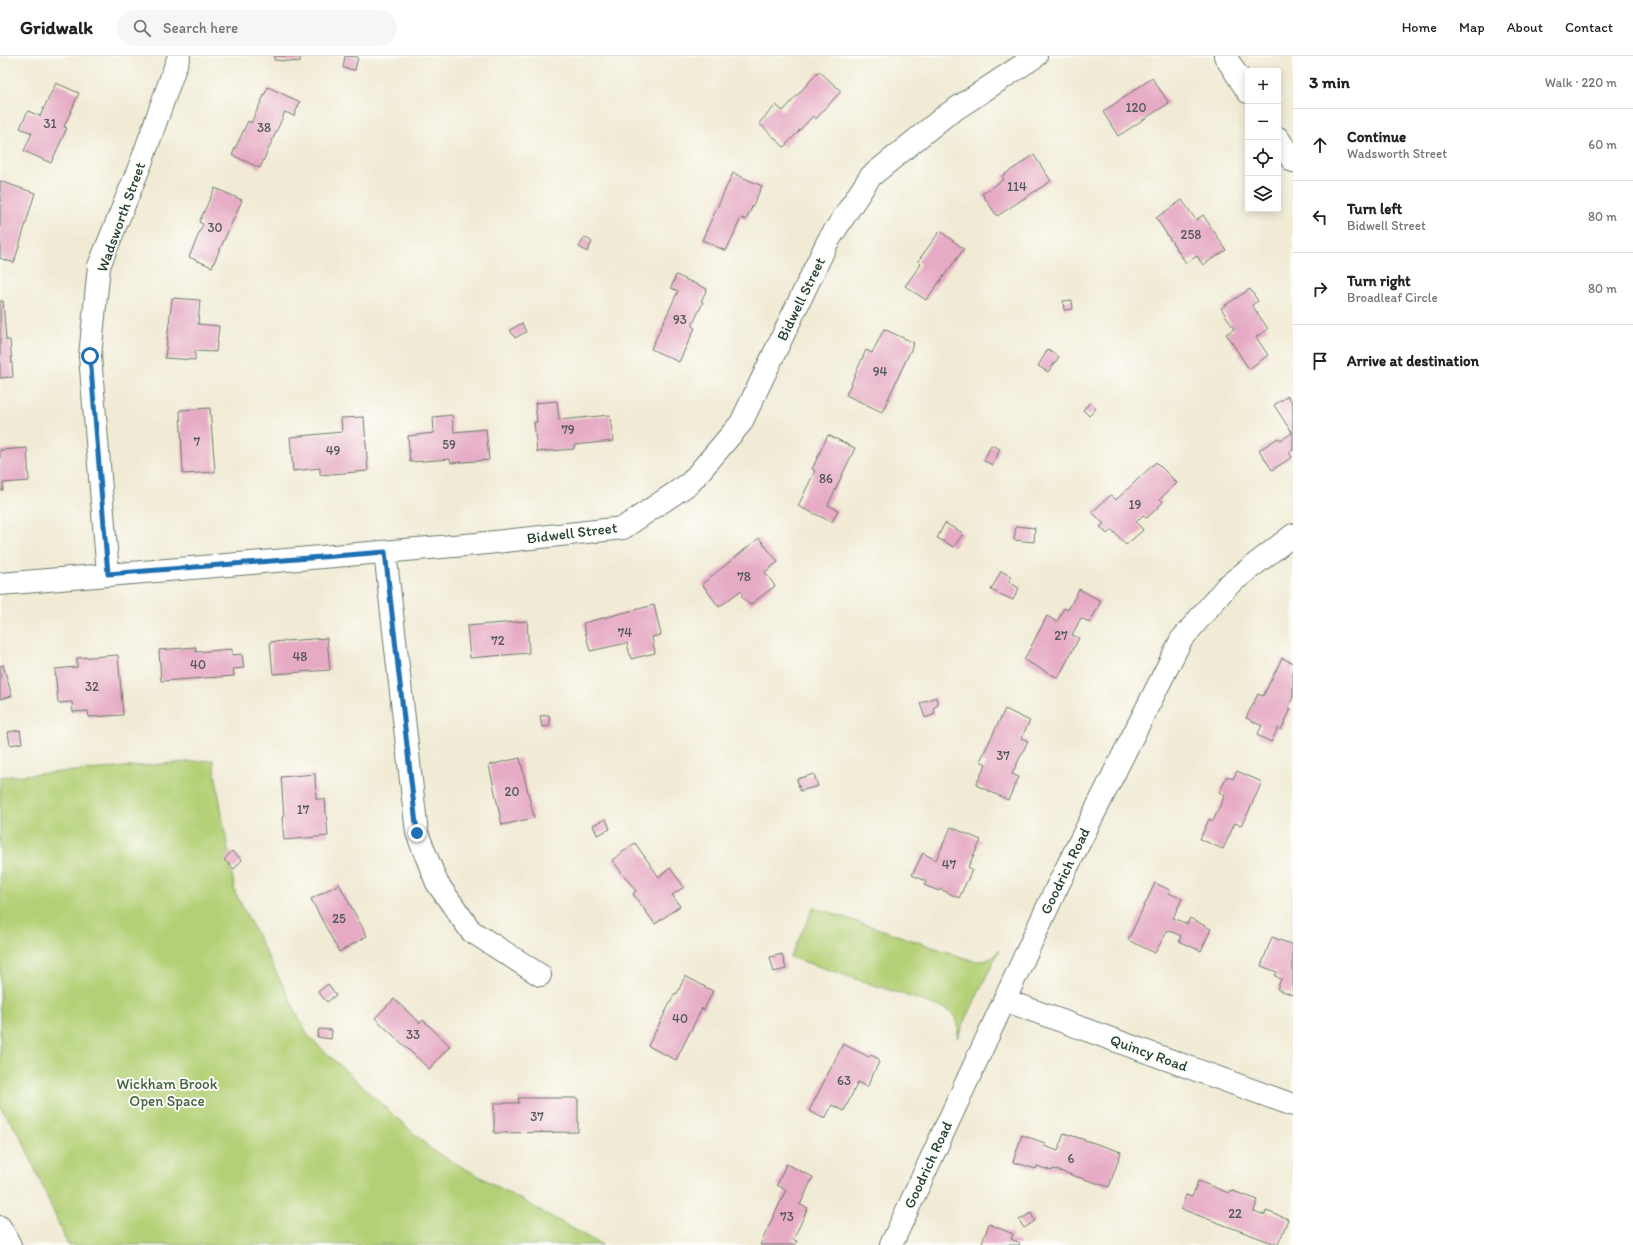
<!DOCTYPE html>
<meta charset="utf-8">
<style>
:root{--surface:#fff;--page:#f6f6f6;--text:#202124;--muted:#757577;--line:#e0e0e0}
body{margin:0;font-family:Itim,sans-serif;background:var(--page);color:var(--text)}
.controls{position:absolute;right:12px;top:12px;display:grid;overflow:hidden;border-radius:4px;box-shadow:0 2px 10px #0003}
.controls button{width:36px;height:36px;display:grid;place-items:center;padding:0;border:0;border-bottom:1px solid var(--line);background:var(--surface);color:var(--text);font:20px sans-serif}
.stop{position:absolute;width:12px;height:12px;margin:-9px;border:3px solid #1f6fb2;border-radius:50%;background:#fff}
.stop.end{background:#1f6fb2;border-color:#fff;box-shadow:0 1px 4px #0008}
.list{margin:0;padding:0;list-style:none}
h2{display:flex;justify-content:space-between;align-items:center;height:52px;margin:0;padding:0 16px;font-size:17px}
h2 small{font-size:13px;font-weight:400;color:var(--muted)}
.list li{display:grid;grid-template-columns:26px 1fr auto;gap:12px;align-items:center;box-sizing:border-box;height:72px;padding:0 16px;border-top:1px solid var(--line)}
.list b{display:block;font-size:15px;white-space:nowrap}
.list p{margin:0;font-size:13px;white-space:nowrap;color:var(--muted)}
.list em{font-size:13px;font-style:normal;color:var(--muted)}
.icon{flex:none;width:22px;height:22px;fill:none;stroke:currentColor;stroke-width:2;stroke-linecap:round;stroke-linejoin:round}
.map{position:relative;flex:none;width:1293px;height:1189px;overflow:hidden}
header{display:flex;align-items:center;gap:24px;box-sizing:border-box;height:56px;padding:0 20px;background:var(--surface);border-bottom:1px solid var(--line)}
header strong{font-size:19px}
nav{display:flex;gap:22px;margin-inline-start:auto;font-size:14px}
.search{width:280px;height:36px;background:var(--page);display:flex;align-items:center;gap:10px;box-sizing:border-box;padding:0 14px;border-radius:22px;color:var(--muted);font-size:15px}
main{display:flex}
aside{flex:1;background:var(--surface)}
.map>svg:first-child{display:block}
</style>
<header>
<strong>Gridwalk</strong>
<div class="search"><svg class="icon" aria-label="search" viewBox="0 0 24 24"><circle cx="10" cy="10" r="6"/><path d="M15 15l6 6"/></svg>Search here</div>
<nav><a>Home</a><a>Map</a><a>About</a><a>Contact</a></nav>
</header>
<main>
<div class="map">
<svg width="1293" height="1189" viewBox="0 0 1293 1189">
<rect width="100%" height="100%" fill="#fdfcf7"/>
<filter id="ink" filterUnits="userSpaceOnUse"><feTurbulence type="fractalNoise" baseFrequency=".025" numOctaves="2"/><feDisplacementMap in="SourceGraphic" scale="8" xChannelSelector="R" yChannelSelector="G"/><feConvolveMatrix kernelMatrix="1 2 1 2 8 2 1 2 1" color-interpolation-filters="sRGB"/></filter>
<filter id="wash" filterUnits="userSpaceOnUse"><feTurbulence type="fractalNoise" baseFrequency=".012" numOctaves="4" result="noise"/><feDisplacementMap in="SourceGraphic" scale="16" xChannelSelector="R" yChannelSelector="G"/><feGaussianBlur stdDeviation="0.9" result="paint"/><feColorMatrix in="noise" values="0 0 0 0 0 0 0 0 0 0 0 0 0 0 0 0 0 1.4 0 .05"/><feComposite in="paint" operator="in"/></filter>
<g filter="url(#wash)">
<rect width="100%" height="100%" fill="#f1ebd5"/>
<!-- green -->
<path fill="#b4d076" stroke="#6a8655" d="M213 704 235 836 309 981 432 1094 602 1189H68L21 1081 0 1051V721Z
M814 851 974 905C985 906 992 903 999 894L957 982C960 969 958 961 946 953L790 901Z"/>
<g id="blocks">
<!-- building -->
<path fill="#e6aac4" d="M275 0H300V6L274 4Z
M345 0 358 1 355 14 343 12Z
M819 15 841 35 816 63 813 60 784 91 759 67 776 49 783 55Z
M1152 22 1169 47 1118 80 1103 56Z
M56 27 79 37 64 71 67 72 51 107 24 95 32 77 20 72 28 55 40 60Z
M268 31 300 46 294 60 285 56 260 112 232 99 248 65 251 67Z
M1034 99 1051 125 997 160 982 138 1004 123 1002 120Z
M733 117 762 130 746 164 741 162 726 195 702 184Z
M0 125 35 137 14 207 0 202Z
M215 132 242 144 212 211 189 201 203 168 199 166Z
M1182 144 1196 164 1203 159 1226 194 1203 209 1197 200 1186 207 1156 162Z
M940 175 964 193 926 244 905 230 921 208 918 205Z
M585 181 592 186 587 196 579 191Z
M676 219 707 233 701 245 703 246 692 270 695 272 679 306 651 293 678 235 671 232Z
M1250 233 1258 245 1252 249 1268 273 1256 281 1268 299 1249 313 1226 278 1234 273 1221 252Z
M172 242 200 244 198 268 219 270 216 296 195 295V304L165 302Z
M1072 244 1073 253 1064 254 1063 245Z
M0 245H3L6 284H10L13 321 0 322Z
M522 267 526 276 515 282 510 274Z
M884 273 914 287 882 356 846 339 866 294 872 297Z
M1048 293 1059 301 1048 316 1038 310Z
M1288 340 1293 348V394L1289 396 1292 401 1272 414 1259 394 1278 382 1281 384 1292 377 1274 349Z
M557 345 559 364 610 359 613 385 574 389V393L537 396 534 366H537L535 347Z
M1090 347 1096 353 1089 360 1083 354Z
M210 352 215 416 183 418 180 354Z
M452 359 454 376 486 373 489 404 451 407 450 403 410 406 408 380 434 377 433 361Z
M364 361 368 415 320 419V412L293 415 290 381 342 376 341 362Z
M828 379 855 392 828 449 838 454 832 466 798 450 815 415 812 413Z
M991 389 1000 393 993 409 984 405Z
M27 392 29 425 3 427V434H0V394Z
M1156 406 1177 427 1160 443 1163 446 1147 462 1143 459 1136 466 1143 474 1126 489 1112 474 1107 478 1100 471 1104 468 1092 456 1111 439 1116 444Z
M945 467 963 477 954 491 937 482Z
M1016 470 1035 472 1034 486 1014 484Z
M759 482 778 506 765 516 775 530 750 549 741 540 743 538 740 535 719 551 702 528Z
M1001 515 1011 520 1009 526 1019 532 1013 544 991 534Z
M1079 533 1101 545 1090 567 1081 562 1072 579 1079 582 1058 622 1024 604 1047 560 1057 566 1064 552 1068 554Z
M654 549 661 579 652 581 655 597 631 603 627 587 590 595 583 567Z
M527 565 529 597 470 602 467 570Z
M327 582 330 614 273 618 270 586Z
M196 591V596L232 593V599L242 598 244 612 233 613 234 620 161 625 159 594Z
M118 599 123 659 89 661 88 655 73 656 72 646 58 647 55 613 77 611V602Z
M1282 602 1293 607V641L1288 652 1291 653 1281 674 1278 672 1271 686 1257 679 1262 670 1246 662 1258 638 1263 640Z
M3 609 12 640 0 643V610Z
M936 641 938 649 933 652 935 658 925 662 920 647Z
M1005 653 1030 665 1021 682 1028 685 1012 718 1019 721 1008 744 976 729 986 708 980 705Z
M549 659 550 670 542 671 540 660Z
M20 674 22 687 10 689 8 676Z
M520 702 534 762 502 769 489 709Z
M1237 715 1262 726 1247 759 1241 769 1235 767 1223 793 1200 783 1209 763 1213 765 1225 739 1219 736 1227 720 1233 723Z
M315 718 316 743H325L328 780 284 784 282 761 284 760 281 721Z
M814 718 818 730 800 735 797 723Z
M606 763 610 773 597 779 593 769Z
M951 771 981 784 968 811 972 814 959 842 940 833 939 835 924 829 926 825 912 819 923 797 936 804Z
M635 787 659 821 670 812 684 831 672 839 680 850 655 868 633 838 636 835 612 804Z
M232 795 242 804 234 813 224 804Z
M1155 827 1170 834 1169 837 1182 843 1173 862 1187 868 1190 862 1211 873 1201 895 1179 885 1181 880 1168 874 1155 897 1128 884Z
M339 828 367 880 339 896 311 843Z
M1272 881 1293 889V939L1277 933 1281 923 1275 920 1277 916 1261 910Z
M782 898 786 913 774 916 770 901Z
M685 920 713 935 704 954 702 952 676 1004 648 990 675 937 677 938Z
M328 928 336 939 327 946 318 936Z
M394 943 420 967 423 964 450 990 429 1013 375 962Z
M319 973 332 974 331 983 317 981Z
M843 988 869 1001 871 999 879 1003 878 1005 879 1006 867 1031 858 1026 844 1055 832 1049 825 1063 809 1055Z
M518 1042H578V1076L494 1077V1047H519Z
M1064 1077 1121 1096 1109 1131 1053 1113 1052 1115 1037 1110 1036 1113 1013 1106 1022 1079 1045 1087 1044 1090 1058 1095Z
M786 1108 813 1121 800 1149 808 1152 793 1184 797 1185 795 1189H760L786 1134 777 1129Z
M1198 1125 1229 1137 1230 1134 1258 1144 1254 1155 1265 1159 1266 1155 1288 1163 1278 1189 1181 1153 1186 1139 1192 1141Z
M1031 1157 1035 1165 1024 1172 1019 1164Z
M989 1168 1013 1178 1011 1183 1020 1187 1019 1189H981Z"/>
</g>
</g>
<g filter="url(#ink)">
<use href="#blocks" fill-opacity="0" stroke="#687a6c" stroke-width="1"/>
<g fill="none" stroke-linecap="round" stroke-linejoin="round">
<defs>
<path id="minor" d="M385 496 417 777 437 827 471 875 540 919
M108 518 90 300 99 210 141 107 179 0
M0 528 477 488 623 472 690 427 741 367 828 185 870 121 945 60 1036 0
M1004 944 1293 1049
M891 1189 1056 833 1181 584 1227 530 1293 479"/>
<path id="tertiary" d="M1225 0 1248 36
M1278 82 1293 105
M0 1171 10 1189"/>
</defs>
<!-- minor casing -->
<use href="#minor" stroke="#687a6c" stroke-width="24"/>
<!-- tertiary casing -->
<use href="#tertiary" stroke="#687a6c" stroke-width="24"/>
<!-- minor -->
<use href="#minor" stroke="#fff" stroke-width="22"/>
<!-- tertiary -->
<use href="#tertiary" stroke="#fff" stroke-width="22"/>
</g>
</g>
<g fill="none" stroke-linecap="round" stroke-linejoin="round" filter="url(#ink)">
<!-- route -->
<path stroke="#1f6fb2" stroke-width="5" d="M90 300 108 518 385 496 417 777"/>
</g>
<g text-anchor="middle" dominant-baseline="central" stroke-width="4" stroke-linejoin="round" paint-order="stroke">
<!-- number labels -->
<g font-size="13" fill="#515858">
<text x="1136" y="51">120</text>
<text x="50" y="67">31</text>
<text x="264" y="71">38</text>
<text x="1017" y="130">114</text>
<text x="215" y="171">30</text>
<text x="1191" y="178">258</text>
<text x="680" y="263">93</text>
<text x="880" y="315">94</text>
<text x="568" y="373">79</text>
<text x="197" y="385">7</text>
<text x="449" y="388">59</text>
<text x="333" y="394">49</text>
<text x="826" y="422">86</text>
<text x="1135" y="448">19</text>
<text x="744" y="520">78</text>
<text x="625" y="576">74</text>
<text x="1061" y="579">27</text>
<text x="498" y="584">72</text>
<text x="300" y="600">48</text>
<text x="198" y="608">40</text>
<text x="92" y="630">32</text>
<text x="1003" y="699">37</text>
<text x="512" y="735">20</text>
<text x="303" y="753">17</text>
<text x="949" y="808">47</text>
<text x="339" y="862">25</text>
<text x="680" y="962">40</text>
<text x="413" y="978">33</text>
<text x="844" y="1024">63</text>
<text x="537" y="1060">37</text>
<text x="1071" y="1102">6</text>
<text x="1235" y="1157">22</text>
<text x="787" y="1160">73</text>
</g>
<!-- street labels -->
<g font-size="15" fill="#1f3d34" stroke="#fdfcf7">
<text transform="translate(121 161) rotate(-70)">Wadsworth Street</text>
<text transform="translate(801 243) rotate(-64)">Bidwell Street</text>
<text transform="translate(572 477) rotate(-7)">Bidwell Street</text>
<text transform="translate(1065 815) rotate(-64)">Goodrich Road</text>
<text transform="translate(1149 997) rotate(20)">Quincy Road</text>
<text transform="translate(928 1109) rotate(-65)">Goodrich Road</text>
</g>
<!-- park labels -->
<g font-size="15" fill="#446244" stroke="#fdfcf7">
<text x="167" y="1028">Wickham Brook<tspan x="167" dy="17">Open Space</tspan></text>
</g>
</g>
</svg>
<div class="controls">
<button>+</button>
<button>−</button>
<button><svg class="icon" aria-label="locate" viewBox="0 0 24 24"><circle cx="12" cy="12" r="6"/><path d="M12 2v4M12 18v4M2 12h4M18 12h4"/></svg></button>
<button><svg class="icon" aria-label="layers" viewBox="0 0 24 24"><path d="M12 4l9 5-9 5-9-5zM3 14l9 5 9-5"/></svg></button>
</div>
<div class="stop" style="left:90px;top:300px"></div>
<div class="stop end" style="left:417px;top:777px"></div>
</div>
<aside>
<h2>3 min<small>Walk · 220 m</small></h2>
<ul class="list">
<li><svg class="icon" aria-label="ahead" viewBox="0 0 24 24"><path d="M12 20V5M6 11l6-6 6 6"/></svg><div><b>Continue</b><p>Wadsworth Street</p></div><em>60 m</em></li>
<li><svg class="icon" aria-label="left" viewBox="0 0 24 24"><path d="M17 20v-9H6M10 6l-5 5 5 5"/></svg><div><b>Turn left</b><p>Bidwell Street</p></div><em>80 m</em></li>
<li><svg class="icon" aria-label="right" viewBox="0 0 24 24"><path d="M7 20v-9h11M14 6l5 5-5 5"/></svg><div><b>Turn right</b><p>Broadleaf Circle</p></div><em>80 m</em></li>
<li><svg class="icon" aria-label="arrive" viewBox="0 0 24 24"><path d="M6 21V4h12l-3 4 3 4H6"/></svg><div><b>Arrive at destination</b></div></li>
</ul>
</aside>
</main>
